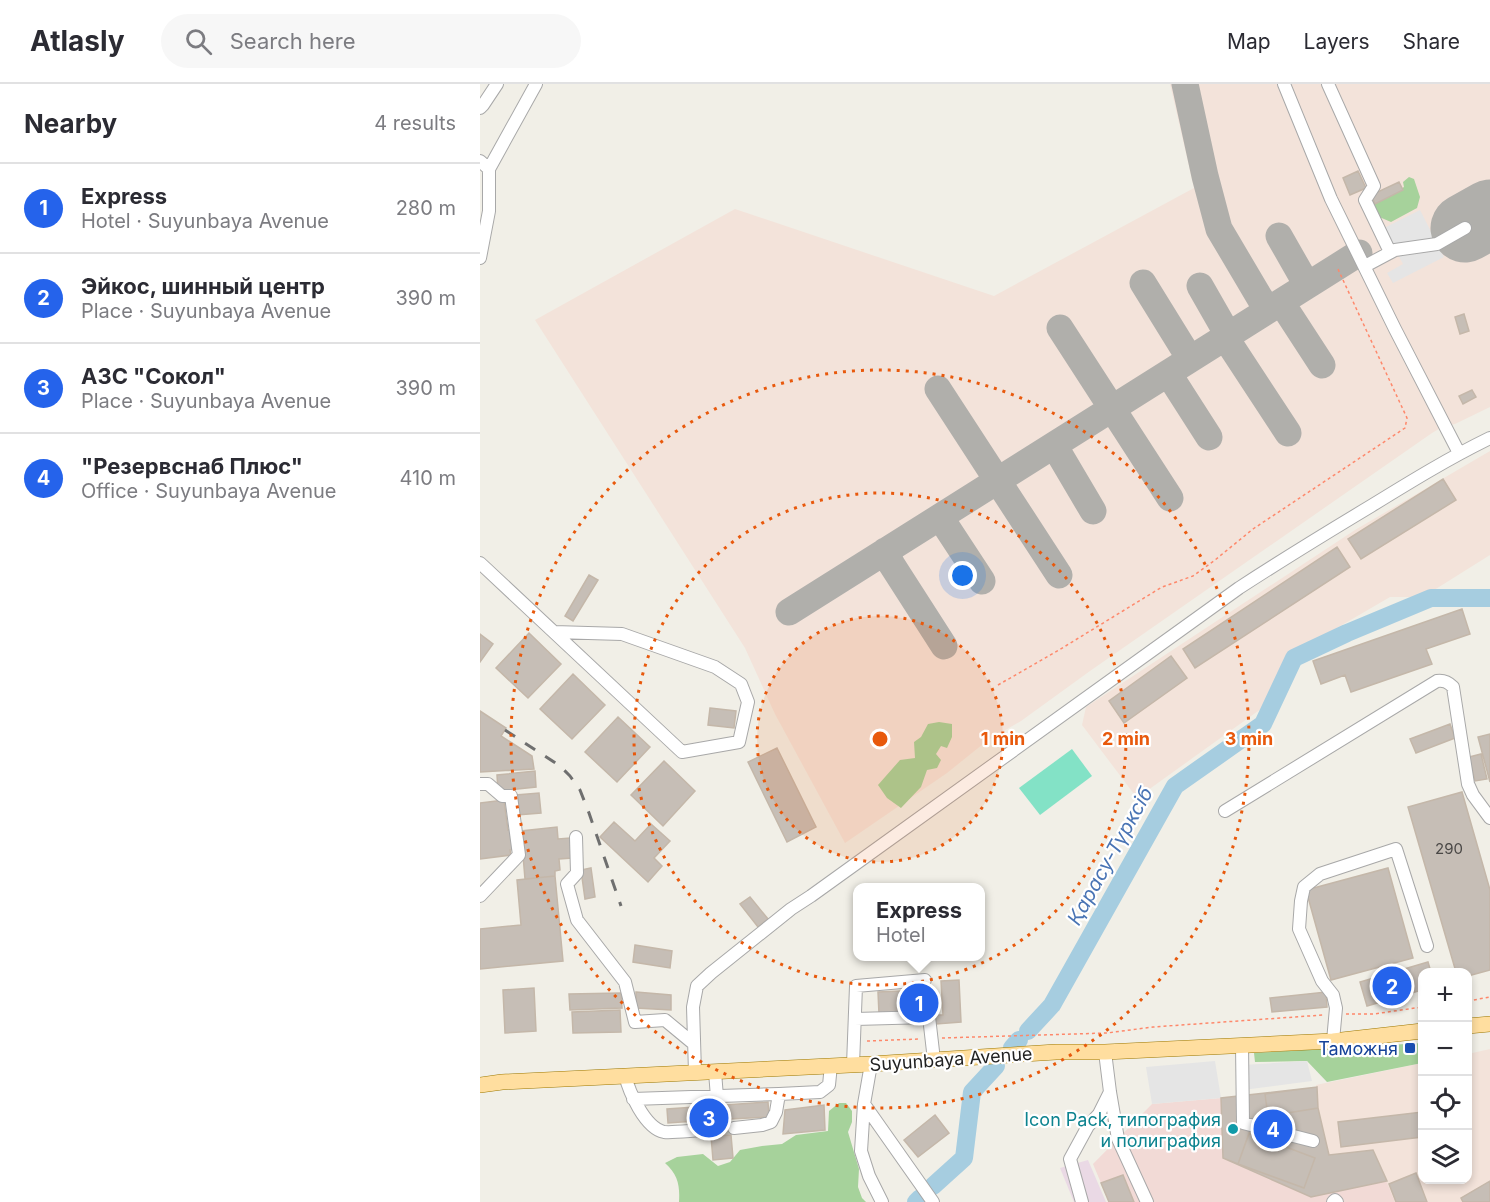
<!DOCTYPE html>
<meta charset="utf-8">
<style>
:root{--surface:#fff;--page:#f7f7f7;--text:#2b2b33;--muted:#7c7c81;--line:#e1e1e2;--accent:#2563eb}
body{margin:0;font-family:Inter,sans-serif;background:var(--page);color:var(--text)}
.controls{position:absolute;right:18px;bottom:18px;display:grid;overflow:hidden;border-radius:12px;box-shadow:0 3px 9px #0003}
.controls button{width:54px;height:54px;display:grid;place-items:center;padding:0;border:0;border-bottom:2px solid var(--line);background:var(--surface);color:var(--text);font:30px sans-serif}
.you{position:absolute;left:483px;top:492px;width:21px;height:21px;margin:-15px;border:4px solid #fff;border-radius:50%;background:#1a73e8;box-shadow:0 0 0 9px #1a73e833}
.badge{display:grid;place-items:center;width:39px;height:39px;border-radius:50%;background:var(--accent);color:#fff;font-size:20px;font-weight:700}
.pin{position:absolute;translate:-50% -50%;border:3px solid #fff;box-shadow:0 2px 6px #0006}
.popup{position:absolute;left:373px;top:799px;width:132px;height:78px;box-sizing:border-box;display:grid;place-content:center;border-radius:12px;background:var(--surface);filter:drop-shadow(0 2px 4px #0005);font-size:20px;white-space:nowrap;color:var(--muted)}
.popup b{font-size:22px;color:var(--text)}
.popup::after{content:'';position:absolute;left:50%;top:100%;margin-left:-12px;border:12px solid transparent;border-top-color:var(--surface)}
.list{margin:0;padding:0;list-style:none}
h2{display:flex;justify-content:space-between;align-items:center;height:78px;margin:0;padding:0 24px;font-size:26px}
h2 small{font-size:20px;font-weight:400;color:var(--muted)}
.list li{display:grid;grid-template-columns:39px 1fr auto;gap:18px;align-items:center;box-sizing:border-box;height:90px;padding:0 24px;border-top:2px solid var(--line)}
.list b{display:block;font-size:22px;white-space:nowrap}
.list p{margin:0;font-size:20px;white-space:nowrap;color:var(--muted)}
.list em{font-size:20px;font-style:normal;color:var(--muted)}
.icon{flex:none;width:33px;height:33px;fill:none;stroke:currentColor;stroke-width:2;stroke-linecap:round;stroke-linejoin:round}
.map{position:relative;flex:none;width:1010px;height:1118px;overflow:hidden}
header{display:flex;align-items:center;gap:36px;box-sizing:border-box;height:84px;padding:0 30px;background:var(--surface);border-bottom:2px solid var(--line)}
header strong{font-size:28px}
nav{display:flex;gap:33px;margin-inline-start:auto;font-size:21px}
.search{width:420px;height:54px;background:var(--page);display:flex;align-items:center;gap:15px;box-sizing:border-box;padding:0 21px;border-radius:33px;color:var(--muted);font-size:22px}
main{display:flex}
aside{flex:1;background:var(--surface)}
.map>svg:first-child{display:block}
</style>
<header>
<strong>Atlasly</strong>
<div class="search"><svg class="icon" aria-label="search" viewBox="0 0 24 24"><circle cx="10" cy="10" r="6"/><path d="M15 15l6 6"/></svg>Search here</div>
<nav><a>Map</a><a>Layers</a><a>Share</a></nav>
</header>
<main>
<aside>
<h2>Nearby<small>4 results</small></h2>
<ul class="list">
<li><span class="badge">1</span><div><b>Express</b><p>Hotel · Suyunbaya Avenue</p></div><em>280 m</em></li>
<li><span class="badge">2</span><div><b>Эйкос, шинный центр</b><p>Place · Suyunbaya Avenue</p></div><em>390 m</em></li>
<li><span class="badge">3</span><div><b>АЗС &quot;Сокол&quot;</b><p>Place · Suyunbaya Avenue</p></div><em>390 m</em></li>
<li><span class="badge">4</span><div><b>&quot;Резервснаб Плюс&quot;</b><p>Office · Suyunbaya Avenue</p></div><em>410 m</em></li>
</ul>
</aside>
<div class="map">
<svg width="1010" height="1118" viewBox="0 0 1010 1118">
<rect width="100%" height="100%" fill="#f1efe7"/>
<!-- commercial -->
<path fill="#f2dad6" d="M741 1014 743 1074 831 1113 907 1097 915 1118H629L613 1080 672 1020Z"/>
<!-- industrial -->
<path fill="#ead9e5" d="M608 1076 626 1118H594L580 1084Z"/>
<!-- military -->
<path fill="#f3e3da" d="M690 0H1010V323L975 340 964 342 952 349 610 587 541 637 508 656 467 689 365 759 295 630 265 564 55 236 255 125 514 212 714 104Z
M1010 367V471L943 513H910L826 562 803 609 657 714 602 641 606 623 875 446Z
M1010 965V1118H915L893 1066 849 1071 838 1024 836 1001 942 979V1096H988V970Z"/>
<!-- forest -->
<path fill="#a6d29b" d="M929 93 934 95 940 113 937 124 911 138 897 132 892 121 924 103 923 98Z
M459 638 472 640V653L467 664 461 662 456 670 461 676 457 684 447 686 441 703 421 724 407 714 398 701 420 676 435 674 434 658 441 653 448 640Z
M942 959V979L847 998 827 977 775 978 774 969Z
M359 1019H366L372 1027V1038L368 1048 379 1085 378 1103 382 1114 386 1118H199C200 1101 198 1091 185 1079L197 1073 223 1070 238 1082 250 1078 260 1066 282 1062 302 1060 316 1051 348 1047 349 1027Z"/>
<!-- pitch -->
<path fill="#83e2c6" d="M592 665 612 692 560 731 539 704Z"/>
<!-- parking -->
<path fill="#e5e5e5" d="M940 126 964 173 913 199 907 189 923 180 904 144Z
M735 977 741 1014 672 1020 666 983Z
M827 977 832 997 763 1006V981Z"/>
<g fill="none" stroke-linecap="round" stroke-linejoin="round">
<!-- river -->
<path stroke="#a6cde0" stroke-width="18" d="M548 947 572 921 695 702 783 640 814 574 867 549 951 514H1010
M532 964 539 956
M453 1102 484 1074 492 1008 516 982
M436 1118 440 1114"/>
<!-- taxiway -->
<path stroke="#b0afab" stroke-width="27" d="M705 0 725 92 739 145 787 226
M1004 134 1010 146
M799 152 827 201
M663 199 710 275
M720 202 748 251
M801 218 842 281
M580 244 690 414
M745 253 808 349
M688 289 729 353
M458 305 579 491
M574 361 613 427
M460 433 502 497
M405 467 412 481 464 562
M309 528 879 169"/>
<!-- runway -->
<path stroke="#b0afab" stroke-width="69" d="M985 144 1010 130"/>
</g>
<!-- building -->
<path fill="#c6beb6" stroke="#c4b7a9" stroke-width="1.5" d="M878 87 886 104 870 111 863 94Z
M919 98 923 106 895 120 891 111Z
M984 230 989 247 980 250 975 233Z
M992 306 996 313 983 320 979 312Z
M963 395 976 416 881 475 868 455Z
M857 463 870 483 715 584 703 565Z
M109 491 118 496 93 537 85 532Z
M982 525 990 550 946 565 952 580 871 608 865 591 841 600 833 577Z
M49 549 81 580 48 614 16 584Z
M0 550 13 560 0 578Z
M691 572 707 594 644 639 629 617Z
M93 590 125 621 92 655 60 625Z
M230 624 256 627 254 644 228 641Z
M0 627 26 644 21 652 52 672 54 685 0 688Z
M138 633 170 663 137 698 105 668Z
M970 640 975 654 936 669 930 655Z
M1010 650V698L998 653Z
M297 664 336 743 307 758 268 678Z
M1001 670 1007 695 995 697 989 673Z
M184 677 215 707 183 742 151 711Z
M55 687 56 703 18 707 17 691Z
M982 708 1010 806V886L988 892V888H976L928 723Z
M59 709 61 729 37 731 36 711Z
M24 716 28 746 33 745 35 765 30 766 31 771 0 775V719Z
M134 738 155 757 171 740 190 757 174 774 182 782 168 798 120 753Z
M77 743 78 755 90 754 92 774 79 775 80 786 75 787V792L45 795 41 747Z
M111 784 115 813 105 815 101 786Z
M908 784 933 874 851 896 826 806Z
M75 792 83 877 0 885V845L41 841 37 796Z
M270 813 288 835 278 843 260 820Z
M155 861 192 867 190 884 153 878Z
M948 878 951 888H942V906L887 922 880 898Z
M479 896 481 938 456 940 455 931H463L461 897Z
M54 904 56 947 25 949 23 906Z
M444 906 445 928 399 930 398 908Z
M156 908 191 911V926L156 924Z
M846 908 847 923 792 928 790 914Z
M141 909 142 924 90 926 89 910Z
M140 926 141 948 93 949 92 928Z
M837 1003 838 1024 788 1032 785 1010Z
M837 1003 838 1024 849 1071 893 1066 907 1097 831 1113 743 1074 741 1014Z
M758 1012 770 1047 758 1080 743 1074 741 1014Z
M288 1018 289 1033 250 1035 251 1051 231 1052 230 1036 188 1039 187 1025Z
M344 1021 345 1046 303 1050 305 1026Z
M942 1028V1053L861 1063 858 1038Z
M455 1031 469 1049 438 1073 424 1056Z
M769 1049 835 1074 824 1104 758 1080Z
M251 1051 253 1074 233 1076 231 1052Z
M936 1089 947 1118H916L909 1100Z
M643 1091 654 1118H629L621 1099Z
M1010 1097V1118H983L981 1114Z"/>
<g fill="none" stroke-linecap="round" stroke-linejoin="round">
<!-- minor-tunnel -->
<path stroke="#c7c6bf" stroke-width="12" stroke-dasharray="12 6" stroke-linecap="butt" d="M227 1046 254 1044"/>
<defs>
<path id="minor" d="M804 0 851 115 915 245 979 369
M848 0 894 102 885 116 910 168
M0 24 3 21 17 0
M0 77 9 85V127L0 174
M9 85 56 0
M885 182 915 166 957 160 985 144
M0 479 202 668 259 658 268 618 261 600 235 583 142 550 74 548
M0 700H8L22 712H31L39 771 0 812
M745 727 957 597C964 596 968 598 973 603L988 700 993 711 1010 734
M96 753 97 789 87 800 97 836 145 898 155 938 185 936 214 960
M375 935 449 933 454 976
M853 957 856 924 853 911 842 897 819 845 821 817 824 803 840 790 916 765 947 862
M762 962 763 1039 833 1057
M625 968 630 1008 638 1055 667 1118
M391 980 384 1020 453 1118
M373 981 376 902 445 896
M215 988 213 923 217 902 231 889 311 825 331 812 759 504C802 476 846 449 891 422 930 398 969 374 1010 354
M235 988 237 1013
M145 991C149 1008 165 1044 184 1048 194 1049 216 1046 227 1046
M153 1015 299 1010 340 1008 349 1001 351 981
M384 1020 381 1067 389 1092 402 1118
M254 1044 282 1041 291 1038 296 1028 299 1010
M602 1118 590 1075 608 1042 619 1030 630 1008
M853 1118 855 1116 857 1118"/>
<path id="major" d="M988 942 1010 940
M0 1001 22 998 391 980 576 968H625L853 957 942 947"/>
</defs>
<!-- minor casing -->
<use href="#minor" stroke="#a8a8a8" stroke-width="14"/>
<!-- major casing -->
<use href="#major" stroke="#9d7800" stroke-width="16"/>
<!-- path -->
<path stroke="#fe886b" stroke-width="1.5" stroke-dasharray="3 3" stroke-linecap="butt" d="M518 601 579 566 682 503 713 492 735 476 773 445 925 344 927 334 857 183
M988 917 1010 913
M866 930H894L942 923
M462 954 627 949 673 943 843 931
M387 957 439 955"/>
<!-- minor -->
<use href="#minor" stroke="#fff" stroke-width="12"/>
<!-- major -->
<use href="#major" stroke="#ffde9f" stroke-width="15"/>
<!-- rail -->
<path stroke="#6f6f6f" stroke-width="3" stroke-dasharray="12 12" stroke-linecap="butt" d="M25 646 80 682 90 692 100 706 109 729 141 822"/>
</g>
<!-- distance rings -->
<circle cx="400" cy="655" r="123" fill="#e8590c" fill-opacity=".12"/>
<g fill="none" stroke="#e8590c" stroke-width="3" stroke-dasharray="3 6">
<circle cx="400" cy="655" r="123"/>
<circle cx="400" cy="655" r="246"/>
<circle cx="400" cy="655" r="369"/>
</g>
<!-- markers -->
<rect fill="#1a4fb4" stroke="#fff" stroke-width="2" x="924" y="958" width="12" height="12" rx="3"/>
<circle fill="#0f9aa8" stroke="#fff" stroke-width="2" cx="753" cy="1045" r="6"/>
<g text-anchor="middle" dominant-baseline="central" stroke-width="4.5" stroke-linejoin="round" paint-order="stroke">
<!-- number labels -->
<g font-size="15" fill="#4a4846">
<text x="969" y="764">290</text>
</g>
<!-- transit labels -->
<g font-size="18" fill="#164399" stroke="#fff" text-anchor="end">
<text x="918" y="964">Таможня</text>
</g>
<!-- street labels -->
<g font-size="18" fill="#212121" stroke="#fff">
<text transform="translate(471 975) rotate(-4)">Suyunbaya Avenue</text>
</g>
<!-- culture labels -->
<g font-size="18" fill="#0d838f" stroke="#fff" text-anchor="end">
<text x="741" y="1035">Icon Pack, типография<tspan x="741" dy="21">и полиграфия</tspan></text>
</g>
<!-- water labels -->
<g font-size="20" font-style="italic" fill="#4974b4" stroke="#fff">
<text transform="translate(630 772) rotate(-61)">Қарасу-Түрксіб</text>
</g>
</g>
<circle cx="400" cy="655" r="9" fill="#e8590c" stroke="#fff" stroke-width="3"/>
<g font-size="18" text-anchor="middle" font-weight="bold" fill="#e8590c" stroke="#fff" stroke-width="4.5" stroke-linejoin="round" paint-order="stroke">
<text x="523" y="661">1 min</text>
<text x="646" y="661">2 min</text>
<text x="769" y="661">3 min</text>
</g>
</svg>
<div class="controls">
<button>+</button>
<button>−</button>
<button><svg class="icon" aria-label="locate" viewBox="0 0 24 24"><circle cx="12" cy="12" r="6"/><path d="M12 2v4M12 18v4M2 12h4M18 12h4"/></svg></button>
<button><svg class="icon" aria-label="layers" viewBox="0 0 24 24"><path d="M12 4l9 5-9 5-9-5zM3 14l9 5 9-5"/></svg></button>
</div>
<div class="you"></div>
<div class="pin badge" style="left:439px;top:919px">1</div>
<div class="popup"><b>Express</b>Hotel</div>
<div class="pin badge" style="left:912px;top:902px">2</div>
<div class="pin badge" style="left:229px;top:1034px">3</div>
<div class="pin badge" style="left:793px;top:1045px">4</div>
</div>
</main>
